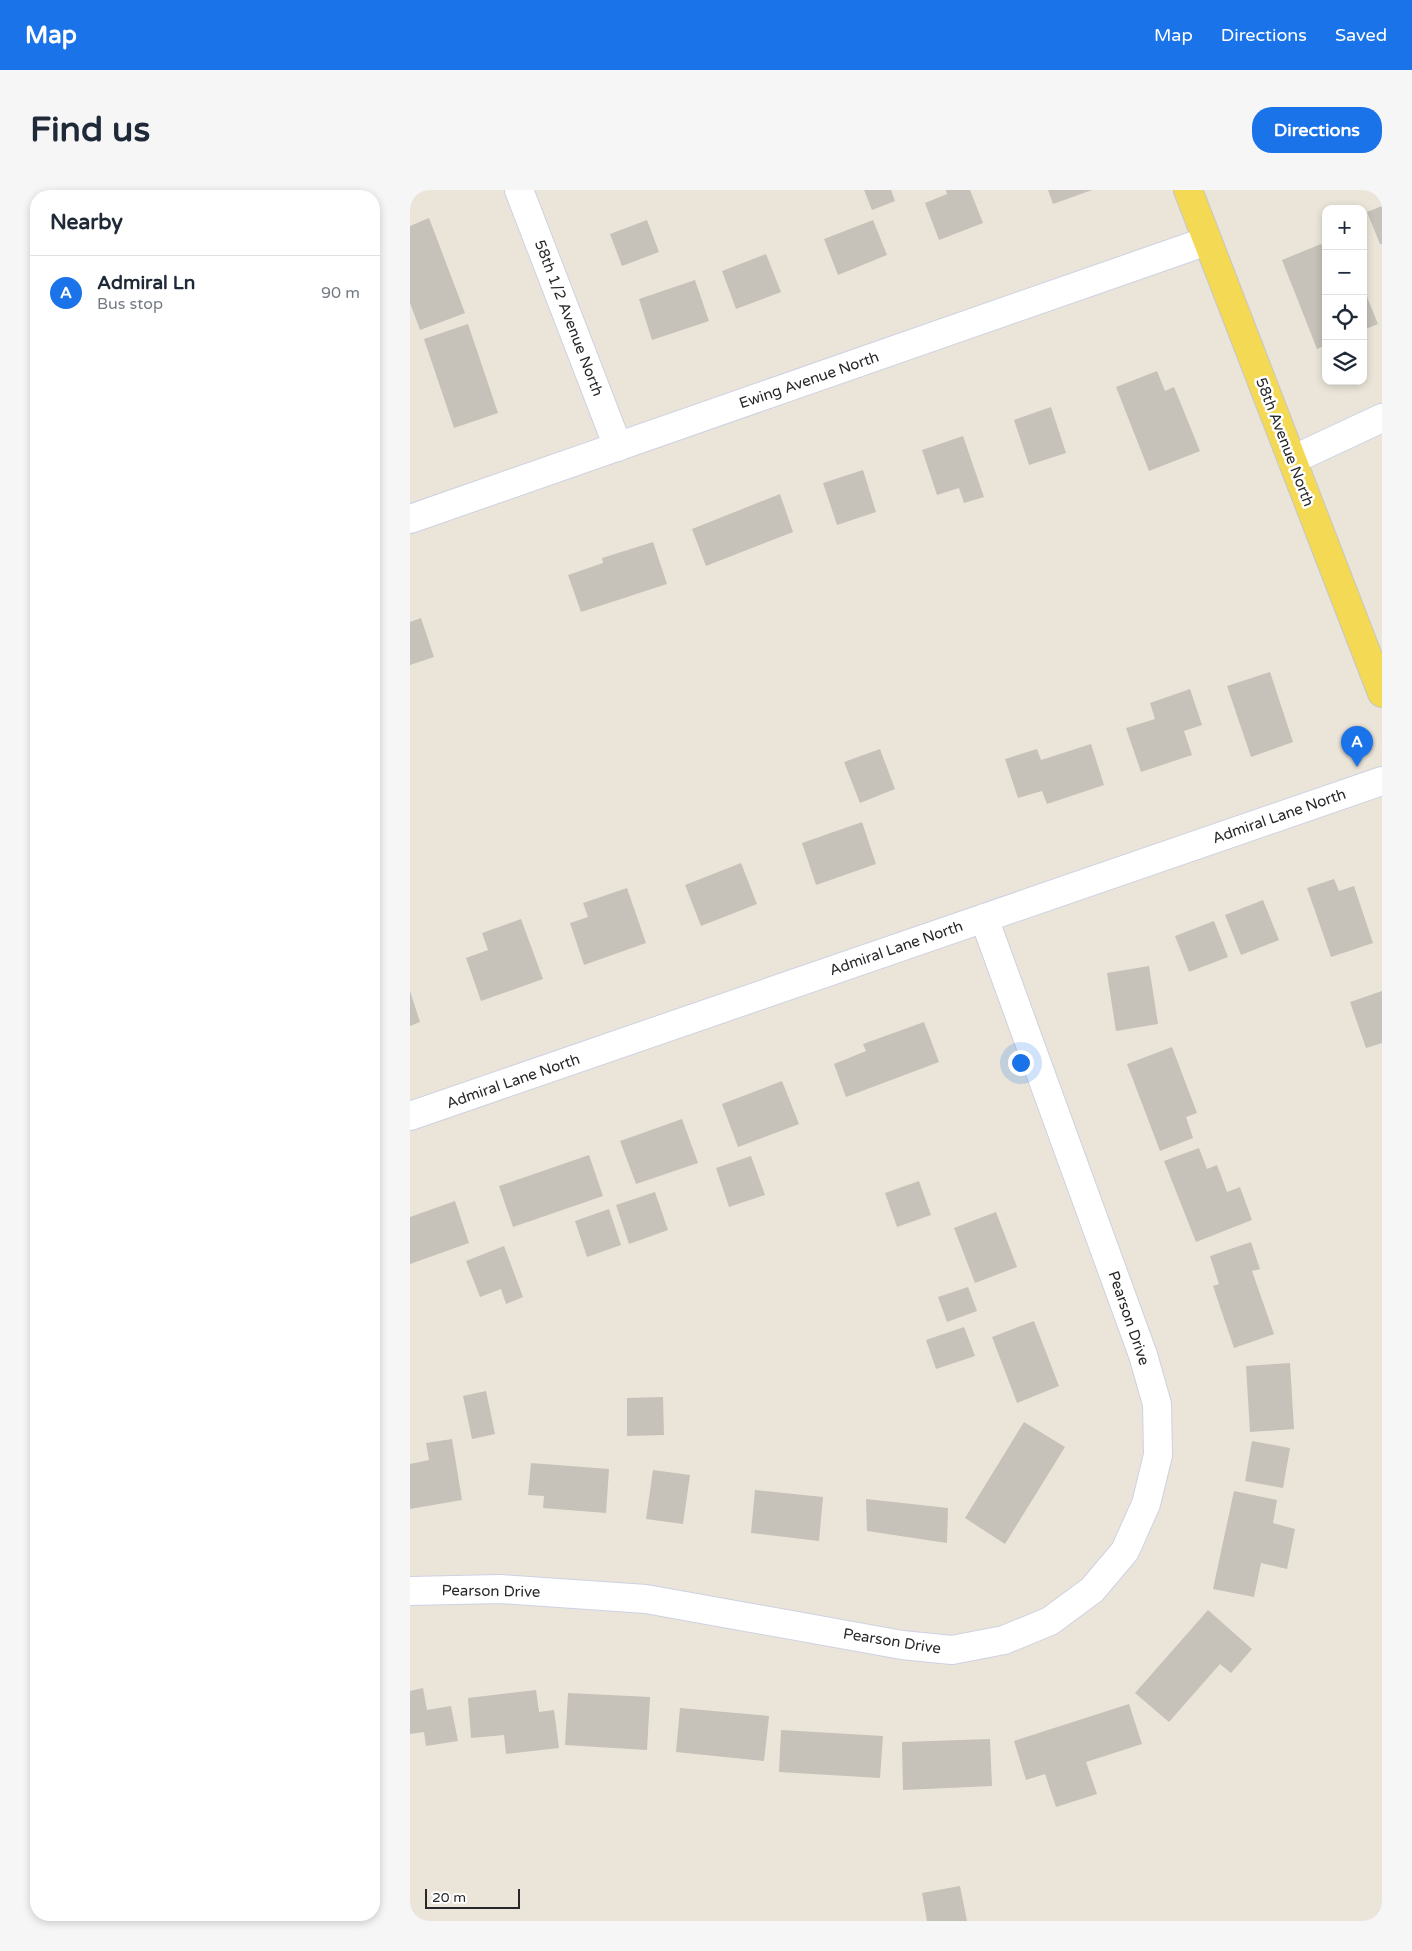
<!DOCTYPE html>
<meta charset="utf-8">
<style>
:root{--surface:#fff;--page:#f6f6f7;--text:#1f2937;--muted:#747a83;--line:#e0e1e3;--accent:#1a73e8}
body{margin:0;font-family:"Varela Round",sans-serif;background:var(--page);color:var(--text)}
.controls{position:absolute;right:15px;top:15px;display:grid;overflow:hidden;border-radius:10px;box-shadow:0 2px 8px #0003}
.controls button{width:45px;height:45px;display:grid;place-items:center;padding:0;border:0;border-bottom:1px solid var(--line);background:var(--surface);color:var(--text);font:25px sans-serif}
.scale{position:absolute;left:15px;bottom:12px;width:95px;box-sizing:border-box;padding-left:5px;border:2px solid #282828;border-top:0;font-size:14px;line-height:18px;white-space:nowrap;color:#282828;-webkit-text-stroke:4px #fff;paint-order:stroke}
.you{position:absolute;left:610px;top:872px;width:18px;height:18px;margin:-12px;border:4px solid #fff;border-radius:50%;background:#1a73e8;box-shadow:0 0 0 8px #1a73e833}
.badge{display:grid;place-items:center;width:32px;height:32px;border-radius:50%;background:var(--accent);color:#fff;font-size:16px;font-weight:700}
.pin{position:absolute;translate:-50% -41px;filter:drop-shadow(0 1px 2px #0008)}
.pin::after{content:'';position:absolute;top:26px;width:18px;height:15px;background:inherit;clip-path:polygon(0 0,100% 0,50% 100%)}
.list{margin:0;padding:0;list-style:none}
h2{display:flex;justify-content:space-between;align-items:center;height:65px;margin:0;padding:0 20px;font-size:21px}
h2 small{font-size:16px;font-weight:400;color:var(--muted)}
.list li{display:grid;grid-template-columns:32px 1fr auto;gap:15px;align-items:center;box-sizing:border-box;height:75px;padding:0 20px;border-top:1px solid var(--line)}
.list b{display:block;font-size:19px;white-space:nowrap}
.list p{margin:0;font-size:16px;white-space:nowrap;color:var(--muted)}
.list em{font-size:16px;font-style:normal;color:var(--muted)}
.icon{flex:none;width:28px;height:28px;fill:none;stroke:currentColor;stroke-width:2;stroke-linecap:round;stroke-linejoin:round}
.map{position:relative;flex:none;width:972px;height:1731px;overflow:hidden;border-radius:20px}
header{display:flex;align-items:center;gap:30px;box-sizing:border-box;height:70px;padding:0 25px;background:var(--accent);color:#fff}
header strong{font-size:24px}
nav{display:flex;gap:28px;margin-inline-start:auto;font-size:18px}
.intro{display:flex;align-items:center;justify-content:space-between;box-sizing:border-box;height:120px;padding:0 30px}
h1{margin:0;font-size:35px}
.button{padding:12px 22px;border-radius:20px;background:var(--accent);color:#fff;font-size:18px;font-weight:700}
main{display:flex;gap:30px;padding:0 30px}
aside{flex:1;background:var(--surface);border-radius:20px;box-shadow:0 2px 8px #0003}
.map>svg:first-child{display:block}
</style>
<header>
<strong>Map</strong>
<nav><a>Map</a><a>Directions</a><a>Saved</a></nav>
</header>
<div class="intro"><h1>Find us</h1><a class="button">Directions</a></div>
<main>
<aside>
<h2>Nearby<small></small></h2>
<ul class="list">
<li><span class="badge">A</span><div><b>Admiral Ln</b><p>Bus stop</p></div><em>90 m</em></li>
</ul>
</aside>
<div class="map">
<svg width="972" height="1731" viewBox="0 0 972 1731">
<rect width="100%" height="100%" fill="#ebe5d9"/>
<!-- building -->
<path fill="#c6c1b9" d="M454 0H481L485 11 462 20Z
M536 0H560L573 33 529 50 515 13 537 4Z
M638 0H682L643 14Z
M972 16V54H970L957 22Z
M19 28 55 123 10 140 0 113V36Z
M237 30 249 62 212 76 200 44Z
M463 30 477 65 428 85 414 49Z
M911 54 916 65V155L907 159 872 70Z
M356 64 371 102 326 119 312 81Z
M285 90 299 131 242 150 229 109Z
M953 97 968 134 953 140Z
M58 134 88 223 44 238 14 149Z
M747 181 755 201 764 197 790 261 739 281 706 197Z
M641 217 656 263 619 275 604 230Z
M553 246 574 307 554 313 549 298 527 305 512 260Z
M453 280 466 322 427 335 413 293Z
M370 304 383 342 296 376 282 339Z
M243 352 257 394 171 422 158 385 193 373 192 368Z
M11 428 24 467 0 475V432Z
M860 482 883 552 841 567 817 496Z
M780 499 792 535 774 541 782 565 731 582 716 538 745 529 740 513Z
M681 554 694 595 637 614 632 601 608 608 595 569 627 559 631 570Z
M470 559 485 599 450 613 434 572Z
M452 632 466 674 406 695 392 653Z
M331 673 347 714 291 736 275 695Z
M924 689 929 701 944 696 963 753 921 767 897 698Z
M217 698 236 753 174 775 160 733 178 727 173 713Z
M853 710 869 750 831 765 815 725Z
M111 729 133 789 71 811 56 768 78 760 72 743Z
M804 731 818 767 779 782 765 746Z
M739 776 748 834 706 841 697 783Z
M0 801 10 832 0 836Z
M972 801V853L956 858 940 812Z
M514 832 529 872 436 907 424 874 456 861 453 854Z
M762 857 787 923 776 927 783 948 750 961 717 874Z
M372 891 389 934 328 957 312 914Z
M272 929 288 973 226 994 210 951Z
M789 958 797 979 807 975 817 1002 830 997 842 1030 786 1052 754 971Z
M179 965 193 1006 103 1037 89 996Z
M341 966 355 1005 319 1017 306 978Z
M509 991 521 1025 487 1037 475 1003Z
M245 1002 258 1040 219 1054 206 1015Z
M45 1011 59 1053 0 1074V1027Z
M199 1019 211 1055 177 1067 165 1031Z
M586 1022 607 1077 565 1093 544 1038Z
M841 1052 850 1079 842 1081 864 1144 824 1158 803 1096 809 1094 800 1066Z
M94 1056 113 1107 96 1114 91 1099 70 1107 56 1071Z
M558 1097 567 1121 537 1132 528 1107Z
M624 1131 649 1196 607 1213 582 1147Z
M554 1137 565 1166 526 1179 516 1150Z
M880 1173 884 1239 840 1242 836 1176Z
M76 1201 85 1244 62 1249 53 1206Z
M253 1207 254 1245 217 1246V1208Z
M614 1232 655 1257 595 1354 555 1328Z
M42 1249 52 1310 0 1319V1274L19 1270 16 1253Z
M842 1251 880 1258 873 1298 835 1291Z
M121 1273 199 1279 196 1323 133 1318 134 1306 118 1305Z
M243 1280 280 1285 273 1334 236 1329Z
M345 1300 413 1307 409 1351 341 1343Z
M824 1301 867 1310 863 1333 885 1339 877 1379 851 1373 844 1407 803 1399Z
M456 1309 538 1318 537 1353 457 1341Z
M798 1420 842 1459 821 1483 810 1474 759 1532 725 1503Z
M13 1498 17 1520 41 1516 48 1551 16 1556 14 1542 0 1544V1501Z
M126 1500 129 1522 144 1520 149 1558 96 1564 94 1545 61 1548 58 1508Z
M158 1503 240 1507 237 1560 155 1555Z
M719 1514 732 1554 676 1572 687 1604 646 1617 635 1584 616 1590 604 1551Z
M270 1518 359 1526 354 1571 266 1562Z
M371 1540 473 1546 470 1588 369 1582Z
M580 1549 582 1596 493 1600 492 1552Z
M550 1696 557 1731H517L512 1703Z"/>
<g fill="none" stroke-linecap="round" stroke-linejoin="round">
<defs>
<path id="minor" d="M109 0 208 257
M882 270 972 228
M0 329 797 51
M0 926 972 591
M0 1401 90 1399 236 1409 492 1455 542 1460 594 1450 640 1431 682 1400 715 1361 736 1314 748 1265 747 1214 733 1165 574 728"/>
<path id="major" d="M778 0 972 503"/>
</defs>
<!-- minor casing -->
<use href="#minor" stroke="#ced1e2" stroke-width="30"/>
<!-- major casing -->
<use href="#major" stroke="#c7c7c7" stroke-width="30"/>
<!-- minor -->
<use href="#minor" stroke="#fff" stroke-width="28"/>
<!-- major -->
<use href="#major" stroke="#f4d955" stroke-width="28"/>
</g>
<g text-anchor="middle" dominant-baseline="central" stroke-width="5" stroke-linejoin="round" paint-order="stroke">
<!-- street labels -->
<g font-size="15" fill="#282828" stroke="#fff">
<text transform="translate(159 128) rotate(69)">58th 1/2 Avenue North</text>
<text transform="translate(399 190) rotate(-19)">Ewing Avenue North</text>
<text transform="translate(875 252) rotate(69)">58th Avenue North</text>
<text transform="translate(869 626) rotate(-19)">Admiral Lane North</text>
<text transform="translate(486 758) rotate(-19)">Admiral Lane North</text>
<text transform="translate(103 891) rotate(-19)">Admiral Lane North</text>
<text transform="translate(719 1128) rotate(71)">Pearson Drive</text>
<text transform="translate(81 1401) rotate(1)">Pearson Drive</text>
<text transform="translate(482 1451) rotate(9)">Pearson Drive</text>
</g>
</g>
</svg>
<div class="controls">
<button>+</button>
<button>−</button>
<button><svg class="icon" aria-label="locate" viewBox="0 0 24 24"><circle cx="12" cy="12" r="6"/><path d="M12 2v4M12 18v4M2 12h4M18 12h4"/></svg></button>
<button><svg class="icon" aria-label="layers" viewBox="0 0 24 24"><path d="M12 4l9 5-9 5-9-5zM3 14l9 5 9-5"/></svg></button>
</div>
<div class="scale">20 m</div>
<div class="you"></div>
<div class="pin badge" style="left:947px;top:577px">A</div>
</div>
</main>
